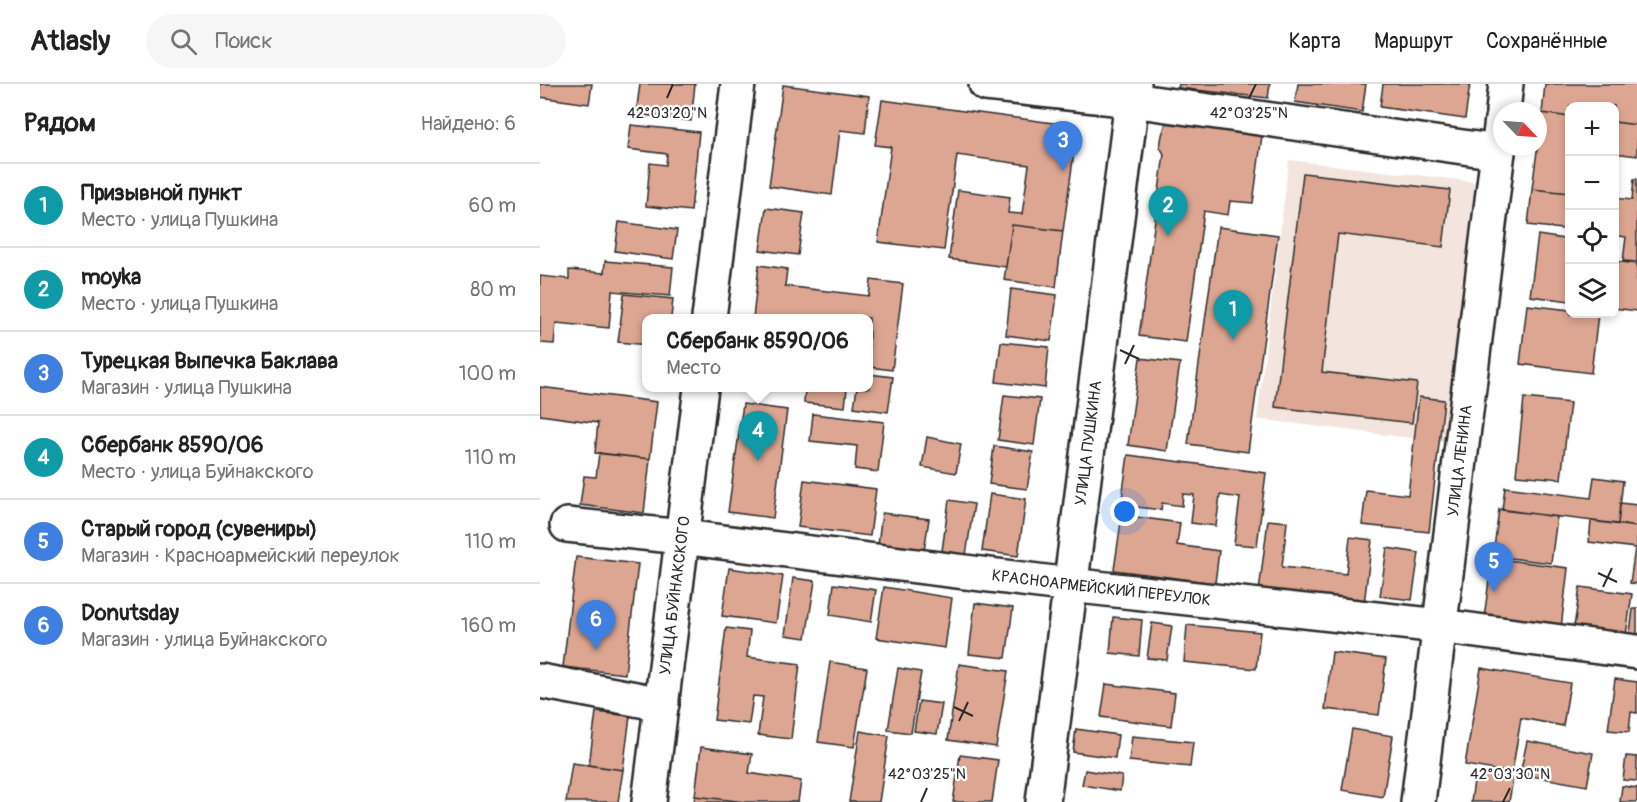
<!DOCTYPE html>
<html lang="ru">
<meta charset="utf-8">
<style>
:root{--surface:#fff;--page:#f6f6f6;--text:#222;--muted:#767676;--line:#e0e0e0;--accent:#1f6fb2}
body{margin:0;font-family:Pangolin,sans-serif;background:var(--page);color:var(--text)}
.controls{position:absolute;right:18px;top:18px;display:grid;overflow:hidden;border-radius:12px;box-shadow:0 3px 9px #0003}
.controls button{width:54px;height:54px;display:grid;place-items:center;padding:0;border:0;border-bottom:2px solid var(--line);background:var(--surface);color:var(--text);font:30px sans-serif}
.compass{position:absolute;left:953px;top:18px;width:54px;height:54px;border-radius:50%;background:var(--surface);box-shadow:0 3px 9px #0003;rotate:115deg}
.you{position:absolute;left:585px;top:428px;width:21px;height:21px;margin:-15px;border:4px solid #fff;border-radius:50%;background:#1a73e8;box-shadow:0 0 0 9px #1a73e833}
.badge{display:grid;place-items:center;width:39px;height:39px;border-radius:50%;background:var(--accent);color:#fff;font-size:20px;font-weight:700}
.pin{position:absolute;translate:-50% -50px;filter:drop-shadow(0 2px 3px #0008)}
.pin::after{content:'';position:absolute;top:32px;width:21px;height:18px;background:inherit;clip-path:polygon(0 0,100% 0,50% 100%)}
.popup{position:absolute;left:102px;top:230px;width:231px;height:78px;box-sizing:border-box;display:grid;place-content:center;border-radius:12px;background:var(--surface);filter:drop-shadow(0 2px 4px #0005);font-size:20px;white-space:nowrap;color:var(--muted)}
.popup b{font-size:22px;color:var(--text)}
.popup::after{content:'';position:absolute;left:50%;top:100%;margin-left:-12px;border:12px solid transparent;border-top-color:var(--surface)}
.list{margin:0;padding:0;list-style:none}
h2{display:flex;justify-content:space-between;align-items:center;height:78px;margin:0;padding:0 24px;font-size:26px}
h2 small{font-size:20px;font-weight:400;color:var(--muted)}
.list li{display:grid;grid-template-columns:39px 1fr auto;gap:18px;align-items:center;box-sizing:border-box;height:84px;padding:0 24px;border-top:2px solid var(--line)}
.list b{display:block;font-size:22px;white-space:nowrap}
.list p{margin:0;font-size:20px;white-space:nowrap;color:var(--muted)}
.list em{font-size:20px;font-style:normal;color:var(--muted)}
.icon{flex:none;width:33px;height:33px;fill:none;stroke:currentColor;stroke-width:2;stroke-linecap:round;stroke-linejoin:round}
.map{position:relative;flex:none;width:1097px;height:718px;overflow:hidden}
header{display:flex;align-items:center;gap:36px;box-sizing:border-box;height:84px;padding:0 30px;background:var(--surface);border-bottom:2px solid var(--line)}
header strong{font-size:28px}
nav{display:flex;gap:33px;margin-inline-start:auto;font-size:21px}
.search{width:420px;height:54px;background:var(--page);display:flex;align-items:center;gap:15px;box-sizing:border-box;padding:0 21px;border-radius:33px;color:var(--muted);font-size:22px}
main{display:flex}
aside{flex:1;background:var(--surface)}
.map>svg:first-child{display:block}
</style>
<header>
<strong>Atlasly</strong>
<div class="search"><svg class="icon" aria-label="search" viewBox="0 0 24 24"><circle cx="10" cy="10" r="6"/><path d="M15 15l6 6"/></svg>Поиск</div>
<nav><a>Карта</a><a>Маршрут</a><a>Сохранённые</a></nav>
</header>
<main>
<aside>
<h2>Рядом<small>Найдено: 6</small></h2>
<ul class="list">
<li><span class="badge" style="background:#0f9aa8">1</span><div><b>Призывной пункт</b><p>Место · улица Пушкина</p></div><em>60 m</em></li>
<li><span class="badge" style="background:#0f9aa8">2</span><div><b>moyka</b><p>Место · улица Пушкина</p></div><em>80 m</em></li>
<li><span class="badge" style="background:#3f7fe0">3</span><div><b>Турецкая Выпечка Баклава</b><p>Магазин · улица Пушкина</p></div><em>100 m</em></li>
<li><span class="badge" style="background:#0f9aa8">4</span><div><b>Сбербанк 8590/06</b><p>Место · улица Буйнакского</p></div><em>110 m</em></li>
<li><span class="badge" style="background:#3f7fe0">5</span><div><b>Старый город (сувениры)</b><p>Магазин · Красноармейский переулок</p></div><em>110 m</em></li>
<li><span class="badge" style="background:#3f7fe0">6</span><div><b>Donutsday</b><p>Магазин · улица Буйнакского</p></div><em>160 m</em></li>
</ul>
</aside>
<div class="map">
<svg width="1097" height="718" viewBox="0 0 1097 718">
<rect width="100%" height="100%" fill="#fff"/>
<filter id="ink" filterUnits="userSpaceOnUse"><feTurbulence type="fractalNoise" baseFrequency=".0167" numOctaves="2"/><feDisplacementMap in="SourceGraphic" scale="12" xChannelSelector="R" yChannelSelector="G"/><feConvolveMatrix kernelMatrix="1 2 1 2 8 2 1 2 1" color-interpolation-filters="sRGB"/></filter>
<g filter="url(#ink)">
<!-- built -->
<path fill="#f4e4de" d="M749 76 935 98 904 358 717 335Z"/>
<!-- building -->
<path fill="#dca692" stroke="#2b2b2b" stroke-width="1.5" d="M0 0H52L49 20 0 13Z
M100 0H155L151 37 96 30Z
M639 0H730L728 14 638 4Z
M758 0H826L822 28 755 18Z
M843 0H930L925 35 840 23Z
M1005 0H1097V41L1074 38V22H1030V33L1002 29Z
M243 1 329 12 325 49 300 46 292 111 229 102Z
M342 16 528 41 537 47 523 147 472 141 466 183 409 175 418 106 470 113 468 129 482 130 489 81 417 71 404 166 338 158 351 63 335 61Z
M1002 29 1030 33V109L992 105Z
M639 33 723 44 713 119 690 117 688 131 664 127 646 258 599 252 624 70 620 63 622 51 626 39Z
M1074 38 1097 41V72L1074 69Z
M91 41 159 48 151 127 106 122 110 79 126 81 127 70 88 65Z
M763 89 910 106 903 163 798 150 782 288 877 299 872 339 735 323Z
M1094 95H1097V178L1083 177 1086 153 1074 151V114L1092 116Z
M992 105 1030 109V146L988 141Z
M226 124 264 129 258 171 220 166Z
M79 138 137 146 133 175 75 167Z
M472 141 523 147 516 203 464 196Z
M678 143 738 151 708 368 648 360Z
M998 151 1030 156V217L990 212Z
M65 177 133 183 130 212 72 207 69 244 16 239 14 260 0 259V192L29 195V186L64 189Z
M1074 177 1097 180V227L1074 224Z
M219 181 247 185 245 202 329 212 331 196 363 200 352 286 329 283V234H213Z
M471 205 517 211 511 257 466 251Z
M84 210 133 215 131 234H107V261L78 258Z
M987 221 1030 226V230H1058L1051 289 980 280Z
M461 258 509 263 505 304 456 298Z
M600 274 640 279 627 367 588 361Z
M329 290 353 293 348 328 314 323 317 304H329Z
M0 303 117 318 110 375 55 369 58 339 0 331Z
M265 304H307L305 323 264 319Z
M464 311 500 315 494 361 458 356Z
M879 313 904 316 889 448 822 441 826 406 868 411Z
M984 314 1030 319 1021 395 976 391Z
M203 320 247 326 233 434 188 428Z
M273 330 344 338 338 388 315 385 317 362 270 357Z
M387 353 421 360 416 389 382 383Z
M454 362 493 368 487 405 449 400Z
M59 369 110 375 104 429 40 421 44 392 56 393Z
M588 371 726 389 717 462 694 460 700 414 680 411 676 442 651 439 654 411 643 410 642 422 622 419 621 426 581 421Z
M1054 393 1083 397 1078 440 962 426 965 403 1051 414Z
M264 396 336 405 330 452 258 443Z
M450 410 486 415 478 472 442 467Z
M409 416 434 420 426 471 402 467Z
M1080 419 1097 421V443L1078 440Z
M959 425 1017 433 1011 479 953 472Z
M342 429 389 435 384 467 338 461Z
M582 431 640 439 637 461 679 467 675 499 574 486Z
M728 436 747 438 742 483 806 490 810 453 832 456 824 520 719 507Z
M1051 437 1097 443V500L1090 499 1095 464 1049 458Z
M847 464 879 469 872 516 840 512Z
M36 473 98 480 85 590 23 583Z
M952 474 1028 484 1021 544 944 534Z
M189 484 243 492 236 539 182 532Z
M253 494 275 497 266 554 245 551Z
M294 500 336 506 331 538 290 531Z
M344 503 412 514 405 564 336 554Z
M1040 503 1092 510 1086 551 1034 543Z
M435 519 473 524 466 574 429 570Z
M1093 525H1097V557L1089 556Z
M573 533 602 536 599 572 570 569Z
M612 539 632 542 627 576 607 574Z
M647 541 720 548 716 585 644 578Z
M186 544 210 547 207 573 260 580 251 655 218 651 223 613 213 612 209 640 174 636Z
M792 568 846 575 839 631 785 625Z
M290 578 327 584 314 663 278 658Z
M419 580 468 587 456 663 408 656Z
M358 584 381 588 371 649 348 646Z
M941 584 1030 599 1023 642 981 634 972 689 925 681Z
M1075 595 1097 598V629L1091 628 1089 648 1068 646Z
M566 600 635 609 631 642 561 633Z
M379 617 402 620 397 650 374 647Z
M56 628 90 632 83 686 49 681Z
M536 645 578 651 575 674 533 668Z
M812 645 853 652 843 713 802 706Z
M320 647 349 652 339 718H309Z
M592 652 653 658 650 683 589 677Z
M987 657 1053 669 1047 702 980 690Z
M161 663 212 670 209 689 261 697 258 718H205L155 712Z
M420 671 458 676 452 718H413Z
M1086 672 1097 673V697L1083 696Z
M32 679 83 686 78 718H26Z
M545 686 582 692 580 707 542 701Z
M935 690 973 695 969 718H931Z
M1082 702 1097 704V718H1080Z
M155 712 205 718H154Z"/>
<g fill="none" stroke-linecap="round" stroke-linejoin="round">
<defs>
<g id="minor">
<path d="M446 0 592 16 958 68"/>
<path d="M963 27 966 0"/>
<path d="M169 234 198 0"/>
<path id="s1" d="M27 441 142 453 530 501 899 542 1097 568"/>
<path d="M0 597 122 620"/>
<path id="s2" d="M109 718 161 304"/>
<path id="s3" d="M503 718 594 0"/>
<path id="s4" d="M878 718 962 35"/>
</g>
</defs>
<!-- minor casing -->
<use href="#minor" stroke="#2b2b2b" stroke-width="38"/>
<!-- minor -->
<use href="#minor" stroke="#fff" stroke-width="33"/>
</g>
</g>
<!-- ticks -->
<path fill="none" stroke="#2b2b2b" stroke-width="2" d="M127 14 133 0M709 14 716 0M580 266 599 275M585 280 594 261M1058 489 1077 498M1063 503 1072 484M414 623 433 632M419 637 428 618M381 718 387 704M963 718 970 704"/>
<g text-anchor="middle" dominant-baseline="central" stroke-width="4.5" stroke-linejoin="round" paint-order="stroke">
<!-- street labels -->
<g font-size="16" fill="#2b2b2b" stroke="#fff">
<text stroke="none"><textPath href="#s3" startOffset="362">УЛИЦА ПУШКИНА</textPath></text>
<text stroke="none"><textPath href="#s4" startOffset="344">УЛИЦА ЛЕНИНА</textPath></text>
<text stroke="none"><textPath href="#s1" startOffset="538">КРАСНОАРМЕЙСКИЙ ПЕРЕУЛОК</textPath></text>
<text stroke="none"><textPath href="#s2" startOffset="208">УЛИЦА БУЙНАКСКОГО</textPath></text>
</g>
</g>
<g font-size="15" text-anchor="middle" fill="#2b2b2b" stroke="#fff" stroke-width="4.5" stroke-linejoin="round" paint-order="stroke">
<text x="127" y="34">42°03'20"N</text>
<text x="709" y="34">42°03'25"N</text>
<text x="387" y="695">42°03'25"N</text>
<text x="970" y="695">42°03'30"N</text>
</g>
</svg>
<div class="controls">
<button>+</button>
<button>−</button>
<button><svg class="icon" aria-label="locate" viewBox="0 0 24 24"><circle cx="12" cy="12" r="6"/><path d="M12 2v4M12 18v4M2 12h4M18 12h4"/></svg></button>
<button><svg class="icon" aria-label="layers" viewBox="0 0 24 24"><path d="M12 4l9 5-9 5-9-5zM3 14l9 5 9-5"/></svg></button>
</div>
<svg class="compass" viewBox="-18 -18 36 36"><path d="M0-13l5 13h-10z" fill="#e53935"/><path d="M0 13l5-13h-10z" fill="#767676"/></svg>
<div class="you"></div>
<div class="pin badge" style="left:693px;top:256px;background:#0f9aa8">1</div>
<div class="pin badge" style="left:628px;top:152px;background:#0f9aa8">2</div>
<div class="pin badge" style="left:523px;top:87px;background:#3f7fe0">3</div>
<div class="pin badge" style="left:218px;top:377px;background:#0f9aa8">4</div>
<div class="popup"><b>Сбербанк 8590/06</b>Место</div>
<div class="pin badge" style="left:954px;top:508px;background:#3f7fe0">5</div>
<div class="pin badge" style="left:56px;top:566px;background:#3f7fe0">6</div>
</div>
</main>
